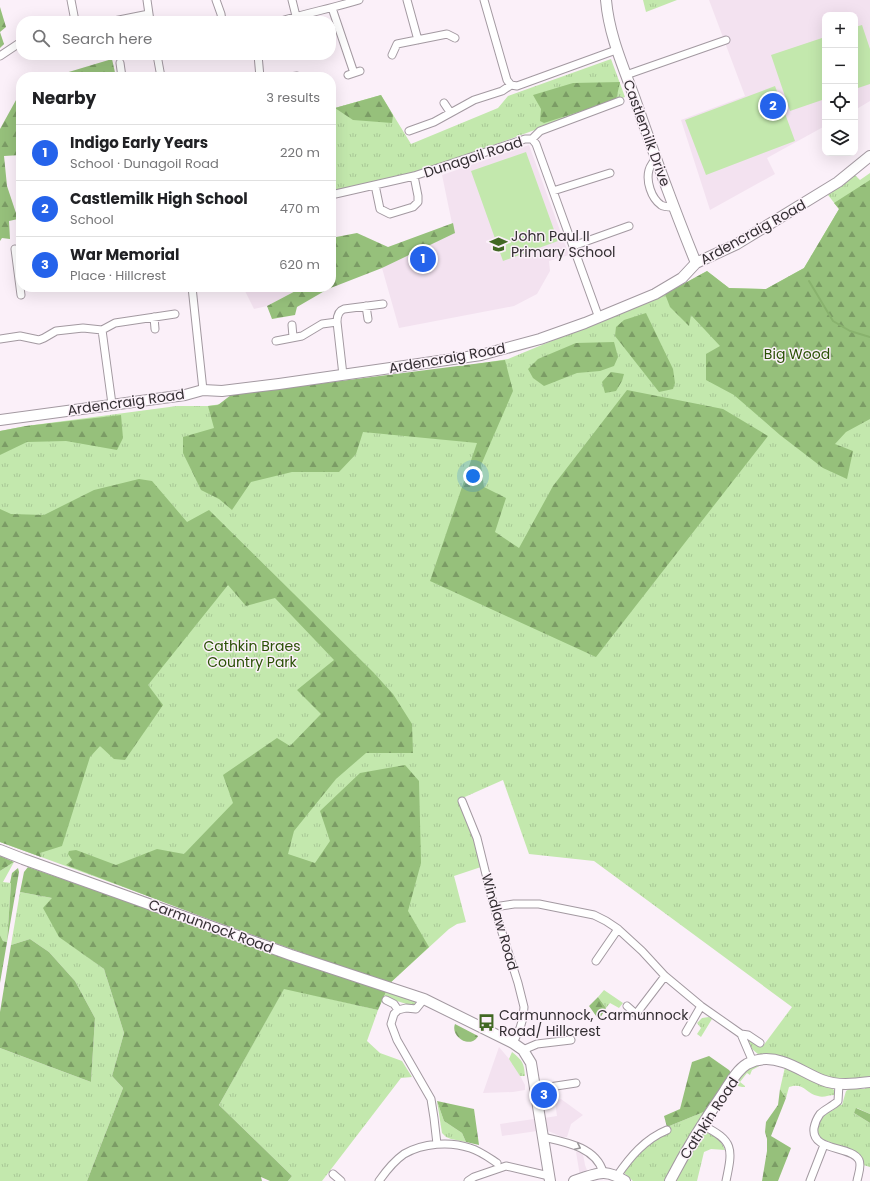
<!DOCTYPE html>
<meta charset="utf-8">
<style>
:root{--surface:#fff;--page:#f6f6f6;--text:#202124;--muted:#757577;--line:#e0e0e0;--accent:#2563eb}
body{margin:0;font-family:Poppins,sans-serif;background:var(--page);color:var(--text)}
.controls{position:absolute;right:12px;top:12px;display:grid;overflow:hidden;border-radius:8px;box-shadow:0 4px 16px #0002}
.controls button{width:36px;height:36px;display:grid;place-items:center;padding:0;border:0;border-bottom:1px solid var(--line);background:var(--surface);color:var(--text);font:20px sans-serif}
.you{position:absolute;left:473px;top:476px;width:14px;height:14px;margin:-10px;border:3px solid #fff;border-radius:50%;background:#1a73e8;box-shadow:0 0 0 6px #1a73e833}
.badge{display:grid;place-items:center;width:26px;height:26px;border-radius:50%;background:var(--accent);color:#fff;font-size:13px;font-weight:700}
.pin{position:absolute;translate:-50% -50%;border:2px solid #fff;box-shadow:0 1px 4px #0006}
.list{margin:0;padding:0;list-style:none}
h2{display:flex;justify-content:space-between;align-items:center;height:52px;margin:0;padding:0 16px;font-size:17px}
h2 small{font-size:13px;font-weight:400;color:var(--muted)}
.list li{display:grid;grid-template-columns:26px 1fr auto;gap:12px;align-items:center;box-sizing:border-box;height:56px;padding:0 16px;border-top:1px solid var(--line)}
.list b{display:block;font-size:15px;white-space:nowrap}
.list p{margin:0;font-size:13px;white-space:nowrap;color:var(--muted)}
.list em{font-size:13px;font-style:normal;color:var(--muted)}
.icon{flex:none;width:22px;height:22px;fill:none;stroke:currentColor;stroke-width:2;stroke-linecap:round;stroke-linejoin:round}
.map{position:relative;flex:none;width:870px;height:1181px;overflow:hidden}
.search{position:absolute;background:var(--surface);box-shadow:0 4px 16px #0002;left:16px;top:16px;width:320px;height:44px;display:flex;align-items:center;gap:10px;box-sizing:border-box;padding:0 14px;border-radius:16px;color:var(--muted);font-size:15px}
.panel{position:absolute;background:var(--surface);box-shadow:0 4px 16px #0002;left:16px;top:72px;width:320px;height:220px;border-radius:16px}
.map>svg:first-child{display:block}
</style>
<div class="map">
<svg width="870" height="1181" viewBox="0 0 870 1181">
<defs>
<pattern id="grass-tufts" width="24" height="20" patternUnits="userSpaceOnUse"><rect width="24" height="20" fill="#c3e8ad"/><path d="M3 7l-1-3M5 7V3M7 7l1-3M15 17l-1-3M17 17v-4M19 17l1-3" fill="none" stroke="#a8c795"/></pattern>
<pattern id="forest-firs" width="22" height="20" patternUnits="userSpaceOnUse"><rect width="22" height="20" fill="#96c07b"/><path d="M5 1l3.5 6h-7zM16 11l3.5 6h-7z" fill="#7b9c65"/></pattern>
</defs>
<rect width="100%" height="100%" fill="#fbf0f9"/>
<!-- built -->
<path fill="#f3e2f0" d="M709 0H870V101L855 110V15H825V126L767 158 775 174 710 210 681 120 745 96Z
M529 145 569 255 549 261 550 271 537 294 514 306 399 328 382 268 454 233 442 175Z
M243 287H303L267 306 254 309Z
M499 1047 515 1066 525 1085V1090L513 1092 483 1093Z
M561 1099 583 1115 571 1124 567 1137H562L546 1130 544 1118 557 1116 555 1101Z
M534 1119 537 1131 502 1136 500 1124Z
M576 1152H580L583 1154 585 1165 588 1173 580 1176Z"/>
<!-- grass -->
<path fill="url(#grass-tufts)" d="M643 0H677L646 12Z
M611 59 625 97 417 173 331 192V109L381 95 411 144 498 108 508 96Z
M870 173V1076L855 1080 827 1078 785 1058 771 1054 759 1055 752 1049 748 1039 763 1046 792 1007 594 861 529 854 503 780 458 800C469 822 475 844 481 867L454 876 466 922 457 924 449 929 389 984 0 842V431L26 426 177 406H208L508 359 665 294 707 271 729 288 766 289 804 268 839 209 828 195 855 175 860 180Z
M14 862 3 882 11 883 7 942 3 941 0 935V871Z
M20 892 52 898 59 936 104 969 124 1033 112 1076 123 1088 87 1181H0V1048L91 1082 95 1018 75 981 49 952 30 939 11 945Z
M284 988 378 1010 367 1041 380 1053 402 1061 412 1077 401 1078 322 1181H288L292 1176 219 1105Z
M604 990 623 1003 619 1008 610 1003 606 1008 598 997Z
M386 992 414 1001 416 1002 415 1005 413 1006 384 997Z
M709 1017 712 1019 701 1037 697 1034 701 1028 697 1023 702 1018Z
M512 1052C523 1061 524 1063 525 1076H520L509 1059Z
M759 1063 763 1064 752 1070 750 1075 747 1073 740 1082 745 1086V1087H742L738 1086 737 1080 746 1069Z
M785 1067 832 1088 834 1090V1095C829 1095 823 1098 818 1096 805 1093 804 1082 789 1087L786 1098 780 1089Z
M870 1085V1114L857 1108 854 1113 870 1123V1167L863 1165V1159L859 1154 822 1139C814 1133 817 1122 824 1116 829 1111 836 1110 840 1104L842 1105 846 1091 849 1089H865L864 1086Z
M437 1101 444 1121 462 1133 466 1142 451 1139 446 1137 442 1133Z
M706 1111 666 1181H633L623 1172 633 1158 667 1127Z
M704 1132C714 1134 722 1141 725 1150L711 1149 704 1152 697 1181H674L700 1134Z"/>
<!-- forest -->
<path fill="url(#forest-firs)" d="M0 7 6 27 0 32 4 44 0 48Z
M112 59 116 77H52Z
M620 82 616 100 544 123 540 121 541 109 533 95 573 83Z
M21 91V155L4 156 7 186 18 219 9 221 10 239 2 238 0 241V129Z
M381 95 393 115 392 123 353 120 335 108Z
M870 180V419L846 432 835 444 853 451 847 479 823 468 780 435 734 395 706 380V354L720 346 691 315 689 326 670 307 665 294 707 271 729 288 766 289 804 268 839 209 834 203Z
M453 223 455 233 382 268 328 289 297 307 295 315 272 319 267 306 303 287H331V238L357 233 388 247Z
M646 313 673 369 675 383 673 389 659 392 615 336 616 327 624 320Z
M614 342 618 357 614 366 600 371 577 373 544 386 533 378 528 369 538 359 576 343Z
M505 360 513 391 481 465 484 487 506 498 495 532 519 548 553 486 627 390 723 409 768 436 596 657 430 581 477 443 363 432 356 454 339 472H292L251 482 232 510 219 499 201 490 183 453V437L214 428 208 406 218 405 231 395Z
M611 372 624 374 622 381 616 391 605 393 602 382Z
M121 415 123 438 117 450 66 441 27 442 0 455V431L26 426Z
M139 479 152 481 187 522 209 510 373 672 393 694 412 724 413 753H366L336 779 294 831 288 854 315 863 330 841 320 811 360 773 405 765 419 781 421 863 408 911 429 947 389 984 200 916 66 865 72 860 68 854 69 851 76 850 116 865 157 849 184 854 233 803 223 775 277 738 290 746 321 714 297 690 334 660 275 598 246 606 228 585 148 685 163 705 125 760 114 759 100 746 90 757 62 846 40 853 41 857 0 842V509L11 514 44 515 94 490Z
M0 856 14 862 0 871Z
M28 867 386 992 378 1010 284 989 219 1105 292 1176 288 1181H270L261 1177 262 1181H87L123 1088 112 1076 124 1033 104 969 59 937 43 908 52 898 20 892 24 872Z
M18 868 19 872 0 983V935L3 941 7 942 11 883H10L12 873Z
M30 939 49 952 75 981 95 1018 91 1082 0 1048V1012L11 945Z
M598 997 606 1008 599 1020 589 1006Z
M455 1024 478 1036C478 1037 474 1041 473 1041 463 1045 451 1034 455 1024Z
M709 1056 729 1070 732 1074 706 1111 667 1127 664 1116 680 1109 692 1062Z
M780 1089 786 1098 771 1136 791 1148 778 1181H762L767 1151V1139L765 1132 766 1122 778 1105Z
M437 1101 474 1109 479 1145 466 1142 462 1133 444 1121Z
M856 1108 870 1114V1123L854 1113Z"/>
<!-- pitch -->
<path fill="#c3e8ad" d="M862 25 870 49V84L855 89V27Z
M825 37V99L790 111 771 55Z
M775 86 795 141 706 175 685 120Z
M526 152 558 241 503 261 471 171Z"/>
<g fill="none" stroke-linecap="round" stroke-linejoin="round">
<!-- stream -->
<path stroke="#89b26e" stroke-width="2" d="M809 281 833 321 850 331 870 337"/>
<defs>
<path id="street" d="M71 0 75 21
M147 0 150 21
M216 0 221 14 222 21
M292 0 296 16
M407 0 418 40
M484 0 507 80 511 85 517 86 616 50
M332 8 354 73
M114 21 149 14
M281 21C307 13 333 8 359 0
M157 55 161 77
M258 55 260 77
M392 55 397 44 447 34 455 38
M0 56 21 42
M120 63 122 77
M348 75 360 71
M626 75 726 40
M290 77 297 76
M444 103 450 112
M409 131 434 122 474 100 502 91 511 85
M532 139 536 144 599 318
M532 139 540 131 620 101
M655 159C653 163 650 166 649 170 646 181 651 198 661 205 664 207 670 207 673 207
M375 185 380 209 390 214 413 207 418 202V196L414 176
M553 191 610 173
M331 195 414 176 525 139H532
M573 246 629 226
M15 249 21 295
M192 287 203 390
M366 306 368 319
M154 317 155 329
M292 325 293 337
M102 330 112 404
M0 339 20 336 39 340 44 338 56 331 83 328 102 330 115 323 175 314
M276 341 302 336 322 324 337 322
M343 375 337 322C337 316 338 311 344 309L383 304
M462 801 477 838 494 907 518 983 524 1007 523 1018 520 1028 513 1043
M494 907 514 904H539L594 915 606 921 618 929 642 951 665 976 701 1006 741 1034 753 1062
M596 961 618 929
M424 999 416 1009 406 1008 398 1010 394 1014 391 1024 397 1040 431 1099 434 1118 437 1144
M386 1000 394 1004 398 1010
M627 1006 636 1014 665 976
M686 1032 701 1006
M741 1034 748 1035 760 1043
M523 1050 537 1044 571 1040
M839 1084 838 1101C833 1106 825 1109 820 1114 817 1118 815 1123 814 1128 811 1152 851 1145 859 1160 862 1166 858 1175 857 1181
M536 1089 576 1083
M702 1125C734 1141 733 1148 726 1181
M543 1137C565 1142 596 1147 603 1172
M333 1174 341 1181
M617 1176C630 1157 645 1139 667 1130
M379 1181C386 1171 394 1161 404 1154 423 1143 450 1141 470 1148 480 1151 488 1157 497 1163
M468 1181 474 1177 506 1166 549 1176
M810 1181 824 1145"/>
<path id="secondary" d="M606 0C609 35 623 66 635 99 654 154 674 209 696 263
M0 420 185 395 203 390 222 391 279 384 481 355 540 339 585 323 655 294 682 278 696 263 737 244 838 182 870 156
M0 850 23 859 291 955 424 999 513 1043 523 1050 531 1063 550 1181
M574 1181C597 1174 603 1167 625 1181
M670 1181C686 1150 704 1121 724 1092 730 1083 737 1070 747 1064 758 1058 771 1058 783 1062 796 1066 809 1075 822 1080 837 1086 854 1084 870 1082"/>
</defs>
<!-- street casing -->
<use href="#street" stroke="#a399a1" stroke-width="9"/>
<!-- secondary casing -->
<use href="#secondary" stroke="#a399a1" stroke-width="12"/>
<!-- street -->
<use href="#street" stroke="#fff" stroke-width="7"/>
<!-- secondary -->
<use href="#secondary" stroke="#fff" stroke-width="10"/>
</g>
<!-- one-way arrows -->
<defs><path id="oneway-chevron" d="M-2-3.5L2.5 0L-2 3.5" fill="none" stroke-width="1.6" stroke-linecap="round" stroke-linejoin="round"/></defs>
<use stroke="#999698" href="#oneway-chevron" transform="translate(578 1147) rotate(25)"/>
<!-- icons -->
<defs>
<symbol id="school-bare" viewBox="-9 -9 18 18"><path d="M0-5L7-2L0 1L-7-2ZM-4 1L0 2.5L4 1V4Q0 6-4 4Z" fill="#416823" stroke="#fbf0f9" stroke-width="2.5" paint-order="stroke"/></symbol>
<symbol id="bus-bare" viewBox="-9 -9 18 18"><path d="M-5-6H5V4H4V6H2V4H-2V6H-4V4H-5ZM-3.5-4V0h7V-4ZM-3.5 1.2v1.5H-2V1.2ZM2 1.2v1.5H3.5V1.2Z" fill="#416823" stroke="#fbf0f9" stroke-width="2.5" paint-order="stroke"/></symbol>
</defs>
<g fill-rule="evenodd">
<use href="#school-bare" x="486" y="232" width="25" height="25"/>
<use href="#bus-bare" x="474" y="1010" width="25" height="25"/>
</g>
<g text-anchor="middle" dominant-baseline="central" stroke-width="3" stroke-linejoin="round" paint-order="stroke">
<!-- street labels -->
<g font-size="14" fill="#332e32" stroke="#fbf0f9">
<text transform="translate(647 133) rotate(70)">Castlemilk Drive</text>
<text transform="translate(473 157) rotate(-18)">Dunagoil Road</text>
<text transform="translate(753 232) rotate(-29)">Ardencraig Road</text>
<text transform="translate(447 358) rotate(-10)">Ardencraig Road</text>
<text transform="translate(126 402) rotate(-8)">Ardencraig Road</text>
<text transform="translate(500 922) rotate(74)">Windlaw Road</text>
<text transform="translate(211 926) rotate(20)">Carmunnock Road</text>
<text transform="translate(709 1118) rotate(-57)">Cathkin Road</text>
</g>
<!-- poi labels -->
<g font-size="14" fill="#332e32" stroke="#fbf0f9" text-anchor="start">
<text x="511" y="236">John Paul II<tspan x="511" dy="16">Primary School</tspan></text>
<text x="499" y="1015">Carmunnock, Carmunnock<tspan x="499" dy="16">Road/ Hillcrest</tspan></text>
</g>
<!-- park labels -->
<g font-size="14" fill="#2b5106" stroke="#fbf0f9">
<text x="797" y="354">Big Wood</text>
<text x="252" y="646">Cathkin Braes<tspan x="252" dy="16">Country Park</tspan></text>
</g>
</g>
</svg>
<div class="controls">
<button>+</button>
<button>−</button>
<button><svg class="icon" aria-label="locate" viewBox="0 0 24 24"><circle cx="12" cy="12" r="6"/><path d="M12 2v4M12 18v4M2 12h4M18 12h4"/></svg></button>
<button><svg class="icon" aria-label="layers" viewBox="0 0 24 24"><path d="M12 4l9 5-9 5-9-5zM3 14l9 5 9-5"/></svg></button>
</div>
<div class="you"></div>
<div class="pin badge" style="left:423px;top:259px">1</div>
<div class="pin badge" style="left:773px;top:106px">2</div>
<div class="pin badge" style="left:544px;top:1095px">3</div>
<div class="search"><svg class="icon" aria-label="search" viewBox="0 0 24 24"><circle cx="10" cy="10" r="6"/><path d="M15 15l6 6"/></svg>Search here</div>
<section class="panel">
<h2>Nearby<small>3 results</small></h2>
<ul class="list">
<li><span class="badge">1</span><div><b>Indigo Early Years</b><p>School · Dunagoil Road</p></div><em>220 m</em></li>
<li><span class="badge">2</span><div><b>Castlemilk High School</b><p>School</p></div><em>470 m</em></li>
<li><span class="badge">3</span><div><b>War Memorial</b><p>Place · Hillcrest</p></div><em>620 m</em></li>
</ul>
</section>
</div>
